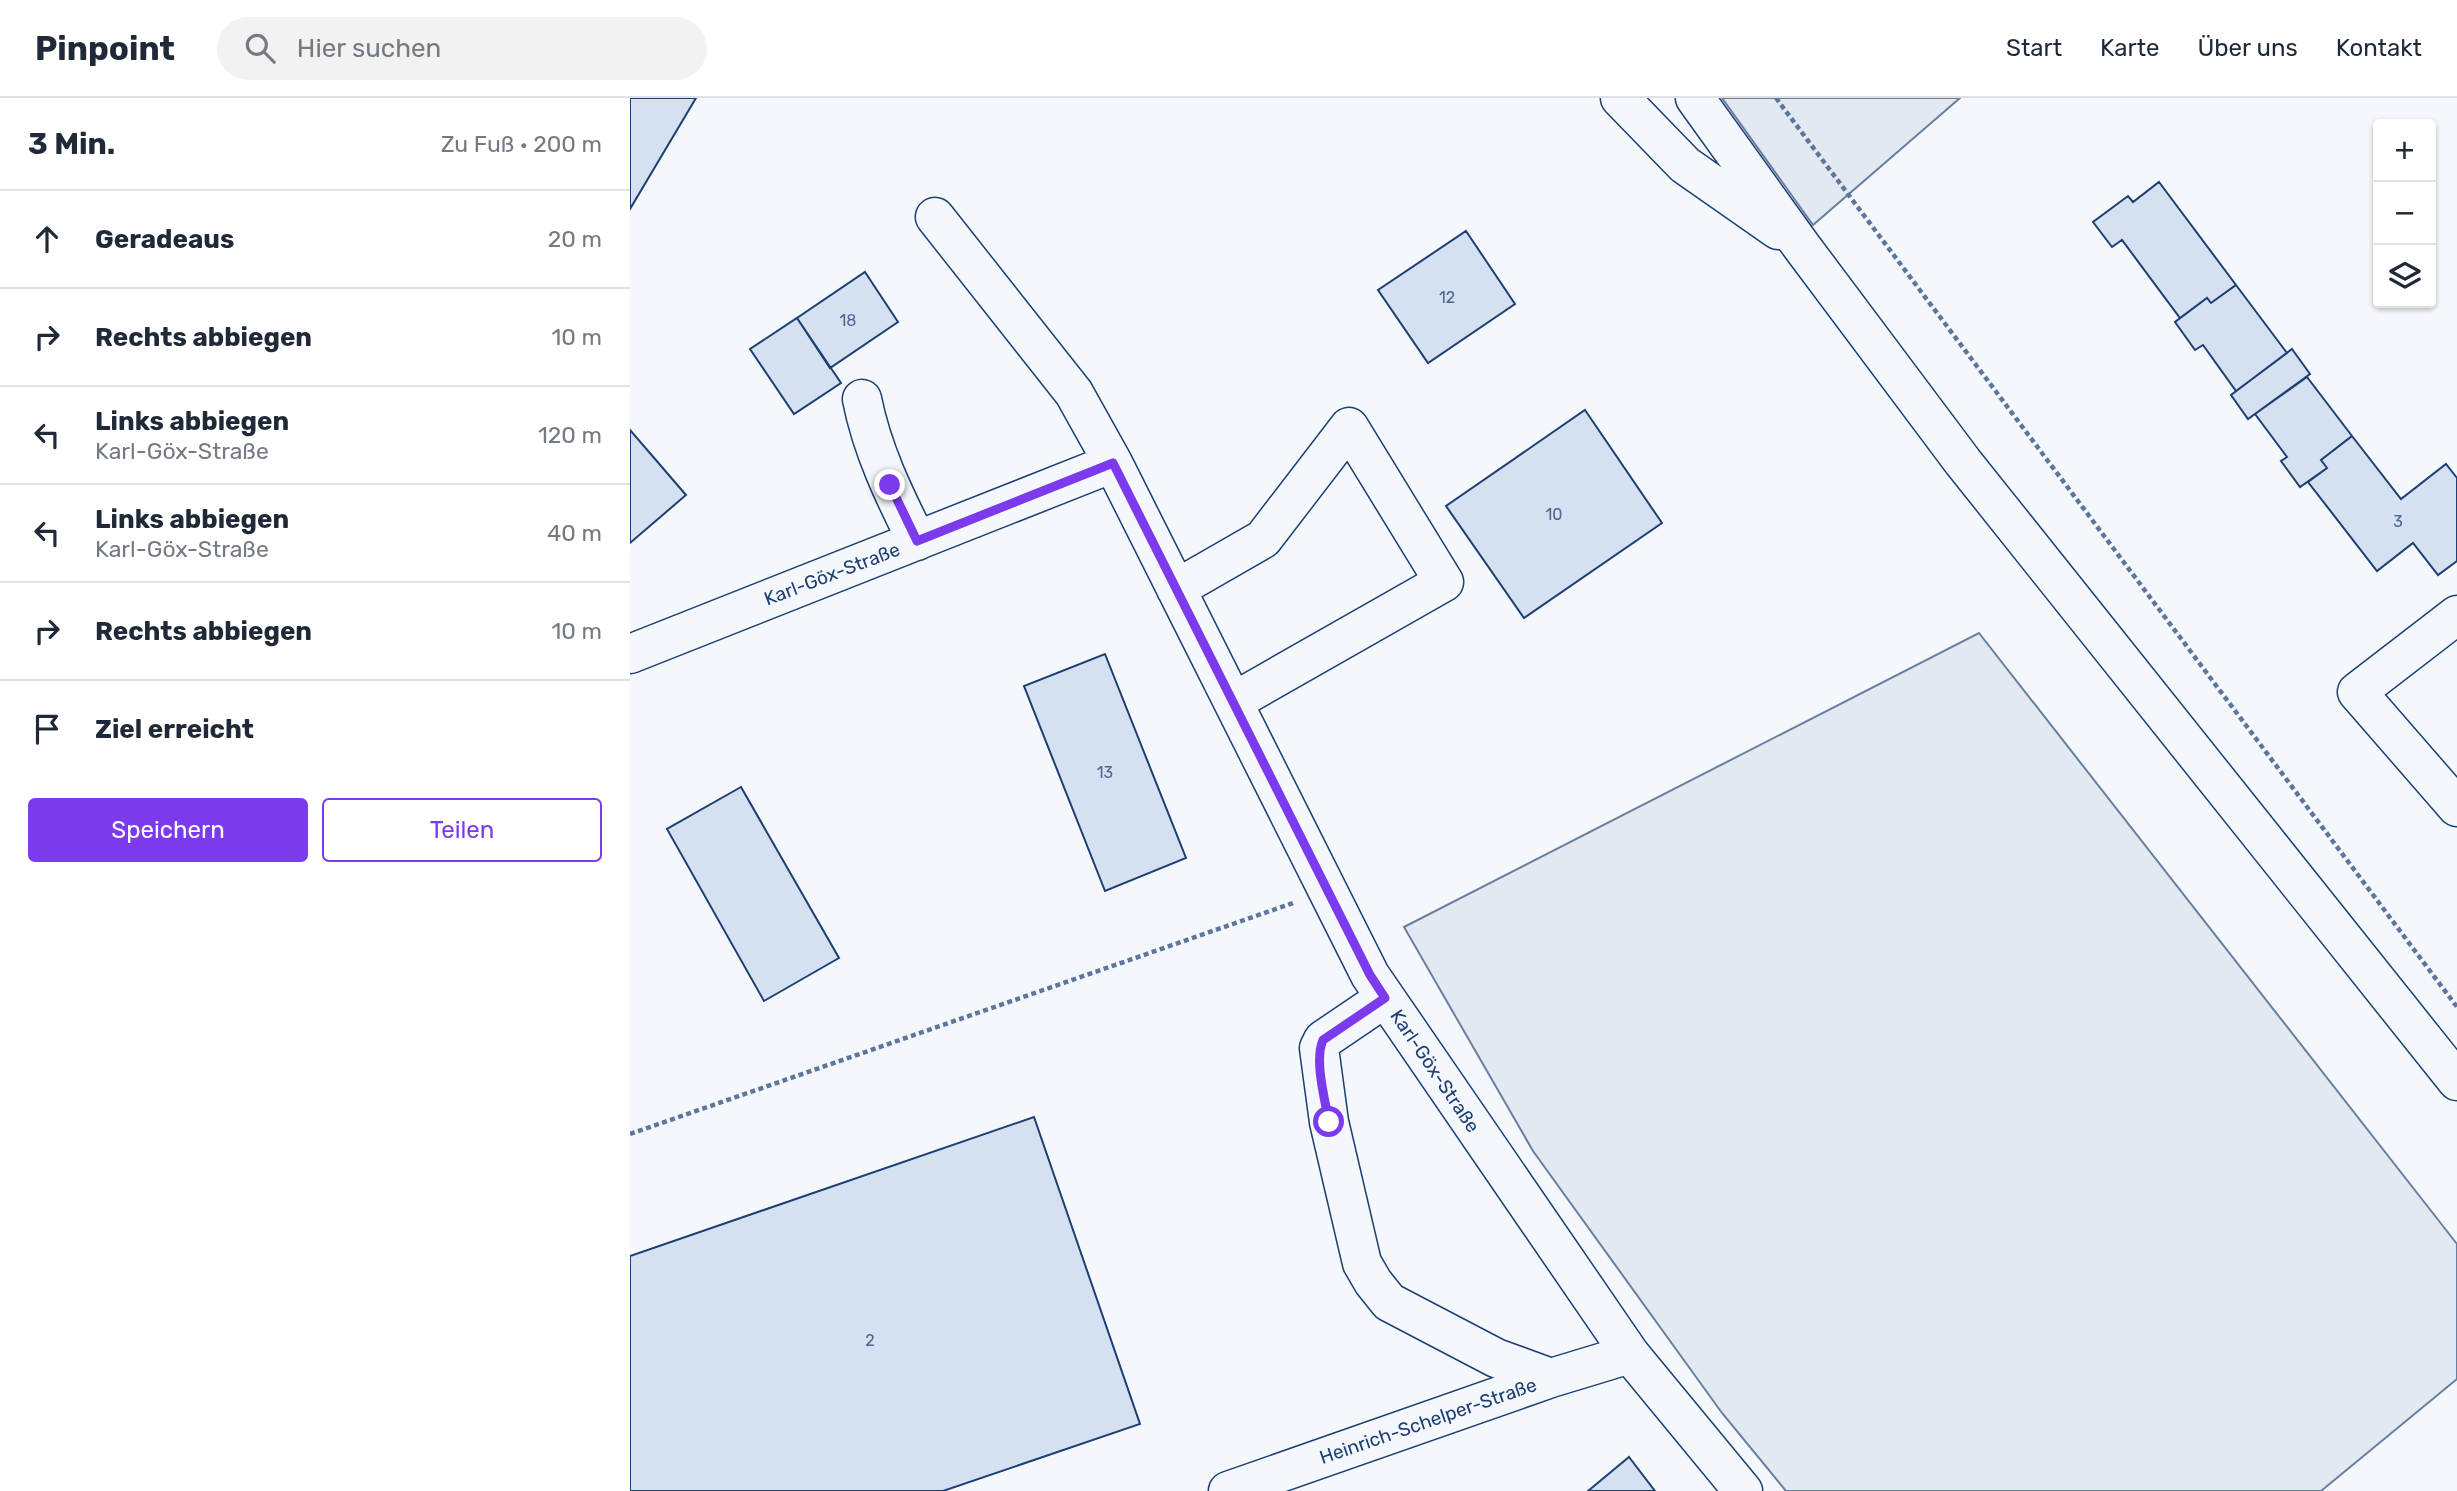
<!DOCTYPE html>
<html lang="de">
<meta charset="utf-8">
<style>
:root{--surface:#fff;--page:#f2f2f3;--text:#1f2937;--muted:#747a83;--line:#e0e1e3;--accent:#7c3aed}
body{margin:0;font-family:Rubik,sans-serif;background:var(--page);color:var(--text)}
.controls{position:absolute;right:21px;top:21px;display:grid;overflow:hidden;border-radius:7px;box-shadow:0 2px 5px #0004}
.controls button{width:63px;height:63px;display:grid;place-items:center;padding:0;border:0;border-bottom:2px solid var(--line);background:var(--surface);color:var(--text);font:35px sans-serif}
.stop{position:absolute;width:21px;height:21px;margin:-16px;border:5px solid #7c3aed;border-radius:50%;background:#fff}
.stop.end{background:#7c3aed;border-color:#fff;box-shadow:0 2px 7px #0008}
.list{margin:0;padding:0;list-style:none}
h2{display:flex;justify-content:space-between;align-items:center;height:91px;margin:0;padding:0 28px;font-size:30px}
h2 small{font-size:23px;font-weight:400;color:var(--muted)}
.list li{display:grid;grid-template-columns:46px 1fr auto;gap:21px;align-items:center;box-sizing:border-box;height:98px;padding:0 28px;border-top:2px solid var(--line)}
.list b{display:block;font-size:26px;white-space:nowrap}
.list p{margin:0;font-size:23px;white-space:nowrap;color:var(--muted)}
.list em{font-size:23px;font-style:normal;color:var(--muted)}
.actions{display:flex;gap:14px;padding:21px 28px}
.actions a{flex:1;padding:16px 0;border:2px solid var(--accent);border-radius:7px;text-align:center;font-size:24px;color:var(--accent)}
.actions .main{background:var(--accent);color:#fff}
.icon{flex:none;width:38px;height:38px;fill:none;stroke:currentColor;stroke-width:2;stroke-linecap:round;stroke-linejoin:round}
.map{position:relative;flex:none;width:1827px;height:1393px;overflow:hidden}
header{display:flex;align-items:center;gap:42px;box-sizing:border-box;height:98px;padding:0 35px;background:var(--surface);border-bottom:2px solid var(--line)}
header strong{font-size:33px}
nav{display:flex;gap:38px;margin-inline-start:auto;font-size:24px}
.search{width:490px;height:63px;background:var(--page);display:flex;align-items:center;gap:18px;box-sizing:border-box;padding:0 24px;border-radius:38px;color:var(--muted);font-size:26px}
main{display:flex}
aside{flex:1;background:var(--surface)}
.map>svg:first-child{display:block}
</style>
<header>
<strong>Pinpoint</strong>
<div class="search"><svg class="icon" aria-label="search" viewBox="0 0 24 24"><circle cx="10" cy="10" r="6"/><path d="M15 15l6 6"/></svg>Hier suchen</div>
<nav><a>Start</a><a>Karte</a><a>Über uns</a><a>Kontakt</a></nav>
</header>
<main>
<aside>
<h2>3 Min.<small>Zu Fuß · 200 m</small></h2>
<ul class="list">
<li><svg class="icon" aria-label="ahead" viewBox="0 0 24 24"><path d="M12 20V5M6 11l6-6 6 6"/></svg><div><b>Geradeaus</b></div><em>20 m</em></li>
<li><svg class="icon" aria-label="right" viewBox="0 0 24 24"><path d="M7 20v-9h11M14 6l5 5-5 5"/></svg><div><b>Rechts abbiegen</b></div><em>10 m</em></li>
<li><svg class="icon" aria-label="left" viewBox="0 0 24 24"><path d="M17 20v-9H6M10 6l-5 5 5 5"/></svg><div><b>Links abbiegen</b><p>Karl-Göx-Straße</p></div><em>120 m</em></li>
<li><svg class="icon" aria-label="left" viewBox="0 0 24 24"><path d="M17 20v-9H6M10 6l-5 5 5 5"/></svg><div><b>Links abbiegen</b><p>Karl-Göx-Straße</p></div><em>40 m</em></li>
<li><svg class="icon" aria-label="right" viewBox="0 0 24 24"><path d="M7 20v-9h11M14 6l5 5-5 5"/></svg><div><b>Rechts abbiegen</b></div><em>10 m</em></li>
<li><svg class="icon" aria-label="arrive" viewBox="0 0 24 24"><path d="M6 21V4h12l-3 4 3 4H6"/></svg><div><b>Ziel erreicht</b></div></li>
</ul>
<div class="actions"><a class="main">Speichern</a><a>Teilen</a></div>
</aside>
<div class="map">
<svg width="1827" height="1393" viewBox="0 0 1827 1393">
<rect width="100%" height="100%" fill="#f4f7fb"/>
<!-- green -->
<path fill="#e3e9f0" stroke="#687fa3" stroke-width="2" d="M1092 0H1330L1183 127Z
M1349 535 1827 1146V1281L1691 1393H1156L1092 1315 903 1053 774 829Z"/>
<!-- building -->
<path fill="#d5e0f0" stroke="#1d3f73" stroke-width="2" d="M0 0H66L0 111Z
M1529 84 1606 187 1581 205 1577 200 1550 220 1492 142 1482 149 1463 124 1498 98 1503 104Z
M836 133 885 206 798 265 748 192Z
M235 174 268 224 200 270 167 220Z
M1606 187 1657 255 1606 293 1573 247 1565 252 1545 224 1577 200 1581 205Z
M167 220 211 285 164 316 120 251Z
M1662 251 1680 276 1618 321 1601 297Z
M1677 279 1722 338 1691 362 1697 370 1670 389 1651 363 1657 359 1625 316Z
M955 312 1032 425 894 520 816 408Z
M0 332 56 397 0 445Z
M1722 338 1771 401 1816 366 1827 380V463L1808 477 1783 445 1747 473 1678 384 1697 370 1691 362Z
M475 556 556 760 475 793 394 588Z
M111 689 209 860 134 903 37 731Z
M404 1019 510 1326 313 1393H0V1158Z
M999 1359 1025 1393H958Z"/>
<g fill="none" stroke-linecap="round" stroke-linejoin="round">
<defs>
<path id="minor" d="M305 119 444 295 483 365 740 877 1000 1256 1113 1393
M232 301C242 352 264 397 287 443
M546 491 633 441 719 329 814 484 603 604
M1827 517 1727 594 1827 709
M0 556 483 365
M755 900 693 942 689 950 699 1024 732 1165 743 1184 759 1204 866 1260 921 1280
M598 1393 921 1280 1000 1256"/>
<path id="major" d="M990 0 1055 67 1148 132
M1065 0 1172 149 1333 364 1827 983"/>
</defs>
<!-- minor casing -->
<use href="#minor" stroke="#1d3f73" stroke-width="41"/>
<!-- major casing -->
<use href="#major" stroke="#1d3f73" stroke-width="41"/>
<!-- path -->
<path stroke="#5e769c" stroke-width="4.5" stroke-dasharray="5 3.5" stroke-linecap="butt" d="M1146 0 1827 909
M0 1036 663 805"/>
<!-- minor -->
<use href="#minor" stroke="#f4f7fb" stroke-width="38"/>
<!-- major -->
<use href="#major" stroke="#f4f7fb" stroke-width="38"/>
</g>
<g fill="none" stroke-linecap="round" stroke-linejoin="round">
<!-- route -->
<path stroke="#7c3aed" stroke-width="9" d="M260 387 287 443 483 365 740 877 755 900 693 942C684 962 695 1002 699 1024"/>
</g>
<g text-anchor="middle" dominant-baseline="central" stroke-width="5" stroke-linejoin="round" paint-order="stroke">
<!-- number labels -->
<g font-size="16" fill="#4b6792">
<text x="817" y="199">12</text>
<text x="218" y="222">18</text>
<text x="924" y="416">10</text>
<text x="1768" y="423">3</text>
<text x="475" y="674">13</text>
<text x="240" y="1242">2</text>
</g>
<!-- street labels -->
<g font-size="19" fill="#1d3f73" stroke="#f4f7fb">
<text transform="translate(202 476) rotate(-21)">Karl-Göx-Straße</text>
<text transform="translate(805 973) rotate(56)">Karl-Göx-Straße</text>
<text transform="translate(798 1323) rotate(-19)">Heinrich-Schelper-Straße</text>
</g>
</g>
</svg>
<div class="controls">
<button>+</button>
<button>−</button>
<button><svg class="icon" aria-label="layers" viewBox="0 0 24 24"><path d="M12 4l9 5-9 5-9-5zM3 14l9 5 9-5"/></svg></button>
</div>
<div class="stop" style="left:699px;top:1024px"></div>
<div class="stop end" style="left:260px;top:387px"></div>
</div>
</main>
